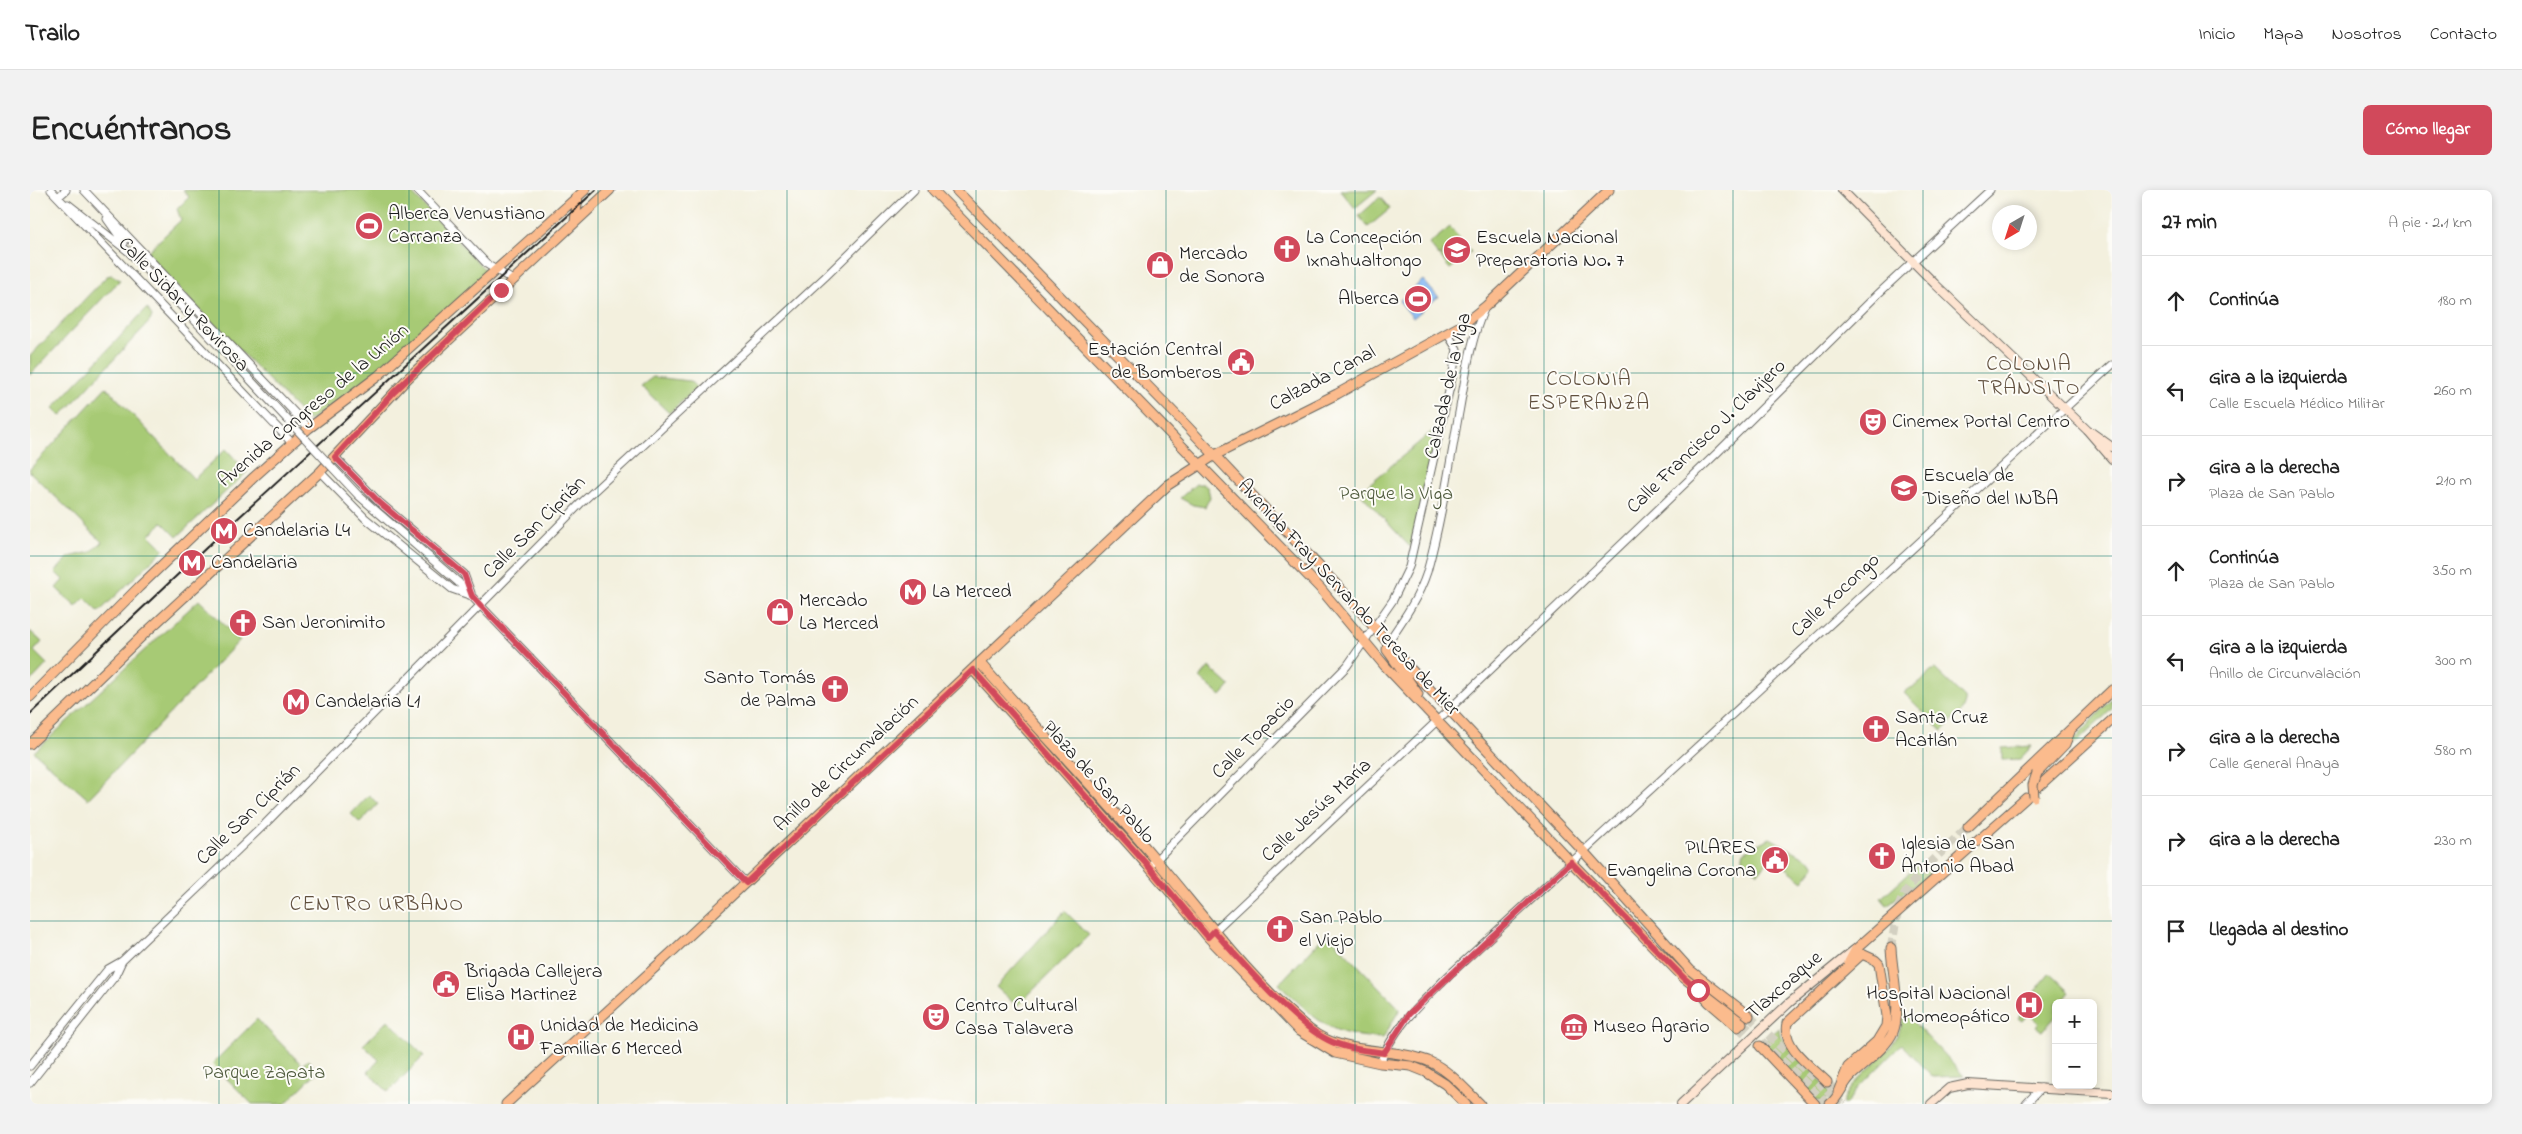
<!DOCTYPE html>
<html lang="es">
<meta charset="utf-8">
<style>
:root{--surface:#fff;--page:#f2f2f2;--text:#222;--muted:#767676;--line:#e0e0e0;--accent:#d1495b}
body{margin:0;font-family:"Indie Flower",sans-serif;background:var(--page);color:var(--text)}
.controls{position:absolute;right:15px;bottom:15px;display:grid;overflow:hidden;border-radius:8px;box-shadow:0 2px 8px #0003}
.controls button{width:45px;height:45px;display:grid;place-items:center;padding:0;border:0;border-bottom:1px solid var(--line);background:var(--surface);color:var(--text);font:25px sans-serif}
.compass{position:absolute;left:1962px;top:15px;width:45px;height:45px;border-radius:50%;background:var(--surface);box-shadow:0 2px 8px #0003;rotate:219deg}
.stop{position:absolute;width:15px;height:15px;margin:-11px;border:4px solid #d1495b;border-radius:50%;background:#fff}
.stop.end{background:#d1495b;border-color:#fff;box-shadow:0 1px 5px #0008}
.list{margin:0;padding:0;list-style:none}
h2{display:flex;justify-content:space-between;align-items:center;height:65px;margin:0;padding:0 20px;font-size:21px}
h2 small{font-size:16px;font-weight:400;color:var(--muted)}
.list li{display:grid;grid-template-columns:32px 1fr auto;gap:15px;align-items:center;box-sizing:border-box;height:90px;padding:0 20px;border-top:1px solid var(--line)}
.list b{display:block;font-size:19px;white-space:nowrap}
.list p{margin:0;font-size:16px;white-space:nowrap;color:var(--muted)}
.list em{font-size:16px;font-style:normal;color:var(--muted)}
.icon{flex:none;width:28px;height:28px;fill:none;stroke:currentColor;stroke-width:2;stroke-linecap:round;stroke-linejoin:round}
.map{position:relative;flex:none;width:2082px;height:914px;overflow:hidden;border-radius:8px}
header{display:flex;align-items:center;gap:30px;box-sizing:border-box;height:70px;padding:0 25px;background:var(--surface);border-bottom:1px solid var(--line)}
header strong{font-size:24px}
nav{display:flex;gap:28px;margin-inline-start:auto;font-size:18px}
.intro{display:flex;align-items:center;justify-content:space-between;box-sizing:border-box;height:120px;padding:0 30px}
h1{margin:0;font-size:35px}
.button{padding:12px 22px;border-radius:8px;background:var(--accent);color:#fff;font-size:18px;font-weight:700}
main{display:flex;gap:30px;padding:0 30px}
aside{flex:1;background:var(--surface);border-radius:8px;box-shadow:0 2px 8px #0003}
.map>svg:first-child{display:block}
</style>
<header>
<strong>Trailo</strong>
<nav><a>Inicio</a><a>Mapa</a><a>Nosotros</a><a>Contacto</a></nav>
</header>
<div class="intro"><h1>Encuéntranos</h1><a class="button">Cómo llegar</a></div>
<main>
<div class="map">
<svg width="2082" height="914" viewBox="0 0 2082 914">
<rect width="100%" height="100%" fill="#fdfcf7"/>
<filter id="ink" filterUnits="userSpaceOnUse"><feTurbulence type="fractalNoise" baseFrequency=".02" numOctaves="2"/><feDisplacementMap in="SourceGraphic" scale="10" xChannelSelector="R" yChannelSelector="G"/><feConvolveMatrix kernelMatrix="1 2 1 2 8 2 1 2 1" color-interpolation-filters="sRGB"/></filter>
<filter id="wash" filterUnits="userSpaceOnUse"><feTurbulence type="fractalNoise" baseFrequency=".0096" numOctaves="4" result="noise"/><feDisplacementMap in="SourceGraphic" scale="20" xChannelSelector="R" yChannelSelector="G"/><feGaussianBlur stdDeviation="1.12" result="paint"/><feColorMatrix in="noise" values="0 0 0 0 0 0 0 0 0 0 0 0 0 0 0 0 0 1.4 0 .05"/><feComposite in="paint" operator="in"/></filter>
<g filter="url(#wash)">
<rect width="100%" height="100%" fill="#f3f0de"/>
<!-- green -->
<path fill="#a7ca74" stroke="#627348" d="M153 0H379L457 82 363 172 279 231 115 64 151 30 147 19 159 7Z
M1310 0H1347L1325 18Z
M1350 7 1360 19 1338 37 1329 26Z
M1420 37 1430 49 1409 66 1399 54Z
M1431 50 1441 62 1420 79 1410 67Z
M82 85 90 90 0 185V166L77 86Z
M117 118 122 126 120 131 31 226 23 218Z
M623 187 660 191 667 198 639 223 611 196Z
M76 197 164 289 196 259 217 282 147 347 132 332 120 345 134 359 69 422 55 408 46 417 26 398 33 390 25 382 39 367 61 362 72 352 0 282V279Z
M1405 239 1408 241 1381 356H1379L1333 306 1331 301Z
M1166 294H1173L1178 298 1180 307 1175 317 1163 315 1150 308Z
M169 410 210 450 58 609 4 562Z
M0 441 12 452 4 461 17 474 0 492Z
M1179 477 1200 496 1191 506 1170 488Z
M1905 479 1935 508C1937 521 1920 532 1912 541L1874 503C1880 497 1887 496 1892 491 1897 486 1898 481 1905 479Z
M2082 509V519L2043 556 2041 554Z
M2002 556 1990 569 1972 570V558Z
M339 605 348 614 330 633 321 624Z
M1740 648 1782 671 1785 676 1773 691 1741 666 1728 683 1712 669 1714 662Z
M1892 671 1901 683 1857 715 1851 708Z
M1035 721 1059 745 987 816 966 797Z
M1297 743 1370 819 1353 848C1297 846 1287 830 1249 794Z
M2020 783 2040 802 2031 813H2026V826L2013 841 2006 837 2009 833 1998 824 1992 831 1988 828 2005 809 2001 806Z
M1872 820 1934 886 1903 887 1872 854 1827 899 1816 914H1812C1824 878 1877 863 1872 820Z
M227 829 272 875 278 870 288 881 255 914H222L182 874Z
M358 830 394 866 358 902 338 882 349 870 333 855Z
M1749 838 1750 846 1755 853 1800 900 1798 907 1792 912 1785 910 1780 906 1768 890 1732 854Z"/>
<!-- water -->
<path fill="#87baf4" stroke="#526b88" d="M1393 90 1408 107 1383 128 1369 111Z"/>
</g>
<g filter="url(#ink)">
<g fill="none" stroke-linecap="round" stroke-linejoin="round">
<!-- primary-tunnel -->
<path stroke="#d3d0c1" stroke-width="9" stroke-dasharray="9 4.5" stroke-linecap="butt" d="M1719 826 1811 914
M1712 833 1797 914"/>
<!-- trunk-tunnel -->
<path stroke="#d3d0c1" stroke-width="9" stroke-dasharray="9 4.5" stroke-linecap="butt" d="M1861 758C1864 745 1865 732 1868 720 1876 689 1916 659 1938 637
M1708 837 1730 856
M1797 892 1814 914"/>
<defs>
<path id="tertiary" d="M21 0 262 253
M54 0 279 238
M387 0 458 75 483 90
M28 7 36 0
M38 14 99 62 155 120
M77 29 94 53
M305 267 349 312 434 384 441 403
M290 282 335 328 422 399 439 405
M428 392 716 693
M1358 452C1373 430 1389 407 1397 382 1412 328 1420 272 1430 217 1436 183 1441 148 1455 117
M1119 677 1317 476 1363 410 1379 377 1422 188 1427 159 1417 143
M1181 744 1408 530 1688 262 1848 104 1960 0
M1350 873C1364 837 1391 813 1418 786L2082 175
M0 876 78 779 92 771 235 634 550 314 795 87 884 0
M0 893 85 786 92 771
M1996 914 2011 898"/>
<path id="secondary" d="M1812 0 1905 94 2057 240 2082 269
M2061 242 2082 257
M1651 914 1759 813 1824 760
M1901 914 1919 898 1938 894 2082 903"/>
<path id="primary" d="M903 0 1290 398 1355 476 1541 672 1654 788 1712 833
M926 0 1156 235 1319 408 1375 473 1553 661 1660 780 1719 826
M545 32 548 6
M1358 452 1357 460 1360 464 1388 504
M950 473C1008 540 1070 603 1127 671 1175 728 1221 790 1279 839 1314 867 1359 856 1398 871 1419 880 1434 898 1450 914
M943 480 1119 677 1178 747 1269 841 1305 863 1350 873 1381 876 1396 882 1415 894 1436 914
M0 507 109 397 224 287 279 238 348 186 555 0
M0 554 111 447 290 282 378 188 580 0
M476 914 643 761 1138 295 1185 265 1307 204 1432 135 1456 116 1579 0"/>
<path id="trunk" d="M2007 583 2035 554 2041 539
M2008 597 2082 530
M1938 637 2082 500
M1819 772 1826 759 1996 608
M1668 800 1679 812 1708 837
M1730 856 1785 914
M1797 892C1782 877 1751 857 1757 833L1832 764 1845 770 1849 774 1857 826 1856 836 1847 851 1818 877 1808 902
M1800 914C1808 909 1813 894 1820 887 1832 875 1857 857 1863 842 1872 820 1862 782 1861 758"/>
</defs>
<!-- tertiary casing -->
<use href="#tertiary" stroke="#676660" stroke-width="9"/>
<!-- secondary casing -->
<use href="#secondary" stroke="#676660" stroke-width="10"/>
<!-- primary casing -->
<use href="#primary" stroke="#676660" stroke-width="11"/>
<!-- trunk casing -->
<use href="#trunk" stroke="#676660" stroke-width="11"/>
<!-- tertiary -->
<use href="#tertiary" stroke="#fff" stroke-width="7"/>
<!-- secondary -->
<use href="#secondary" stroke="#fde4d1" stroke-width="8"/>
<!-- primary -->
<use href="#primary" stroke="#fbbb8d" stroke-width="9"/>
<!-- trunk -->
<use href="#trunk" stroke="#fbbb8d" stroke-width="9"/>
<!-- rail -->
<path stroke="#1c1c1c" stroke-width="2" d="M0 524 194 341 566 0"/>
<defs>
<path id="tertiary-bridge" d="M155 120 328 305 428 392"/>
<path id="trunk-bridge" d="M2004 607 2003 595 2007 583"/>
</defs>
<!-- tertiary-bridge casing -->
<use href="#tertiary-bridge" stroke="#676660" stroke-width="9" stroke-linecap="butt"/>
<!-- trunk-bridge casing -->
<use href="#trunk-bridge" stroke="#676660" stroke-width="11" stroke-linecap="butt"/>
<!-- tertiary-bridge -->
<use href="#tertiary-bridge" stroke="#fff" stroke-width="7"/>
<!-- trunk-bridge -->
<use href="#trunk-bridge" stroke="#fbbb8d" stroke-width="9"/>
</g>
</g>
<g fill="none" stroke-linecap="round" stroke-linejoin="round" filter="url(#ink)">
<!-- route -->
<path stroke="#d1495b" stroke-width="6" d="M471 100 364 202 305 267 349 312 434 384 442 406 451 416 716 693 943 480 1119 677 1178 747 1184 741C1211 771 1263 833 1298 850 1315 859 1335 860 1354 863L1379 824 1541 672 1654 788 1668 800"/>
</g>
<!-- grid -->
<path fill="none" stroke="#0f766e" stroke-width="1" stroke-opacity="0.55" d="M189 0V914M379 0V914M568 0V914M757 0V914M946 0V914M1136 0V914M1325 0V914M1514 0V914M1703 0V914M1893 0V914M0 183H2082M0 366H2082M0 548H2082M0 731H2082"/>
<!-- icons -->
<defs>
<symbol id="stadium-disc" viewBox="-11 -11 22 22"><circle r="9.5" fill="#d1495b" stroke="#fdfcf7"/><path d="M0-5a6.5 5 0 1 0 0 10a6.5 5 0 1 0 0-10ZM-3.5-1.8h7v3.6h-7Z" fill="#fff"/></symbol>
<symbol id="church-disc" viewBox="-11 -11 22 22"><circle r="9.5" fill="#d1495b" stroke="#fdfcf7"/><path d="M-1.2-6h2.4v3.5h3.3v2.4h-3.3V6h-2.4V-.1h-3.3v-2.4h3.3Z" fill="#fff"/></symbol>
<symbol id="school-disc" viewBox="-11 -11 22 22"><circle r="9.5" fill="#d1495b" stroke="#fdfcf7"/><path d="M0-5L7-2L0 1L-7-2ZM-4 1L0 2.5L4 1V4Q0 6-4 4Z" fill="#fff"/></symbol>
<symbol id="shop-disc" viewBox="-11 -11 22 22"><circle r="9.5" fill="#d1495b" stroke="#fdfcf7"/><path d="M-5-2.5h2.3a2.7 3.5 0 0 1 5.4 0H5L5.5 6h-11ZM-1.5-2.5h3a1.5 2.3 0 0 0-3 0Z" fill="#fff"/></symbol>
<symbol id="civic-disc" viewBox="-11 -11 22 22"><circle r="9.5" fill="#d1495b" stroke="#fdfcf7"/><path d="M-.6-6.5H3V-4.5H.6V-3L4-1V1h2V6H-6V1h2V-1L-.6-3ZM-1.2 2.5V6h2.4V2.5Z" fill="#fff"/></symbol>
<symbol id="theatre-disc" viewBox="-11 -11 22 22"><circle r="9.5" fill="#d1495b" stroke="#fdfcf7"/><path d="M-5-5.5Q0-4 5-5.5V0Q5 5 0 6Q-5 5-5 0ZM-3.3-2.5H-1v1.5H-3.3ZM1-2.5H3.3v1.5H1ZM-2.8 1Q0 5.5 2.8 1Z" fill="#fff"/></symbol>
<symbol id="university-disc" viewBox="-11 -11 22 22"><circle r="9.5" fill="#d1495b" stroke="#fdfcf7"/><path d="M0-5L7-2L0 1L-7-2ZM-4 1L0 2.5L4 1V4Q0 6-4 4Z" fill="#fff"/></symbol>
<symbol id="metro-disc" viewBox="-11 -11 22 22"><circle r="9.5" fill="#d1495b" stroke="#fdfcf7"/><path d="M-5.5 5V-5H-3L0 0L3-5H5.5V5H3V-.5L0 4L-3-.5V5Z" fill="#fff"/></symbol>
<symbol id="hospital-disc" viewBox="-11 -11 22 22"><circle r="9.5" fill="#d1495b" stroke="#fdfcf7"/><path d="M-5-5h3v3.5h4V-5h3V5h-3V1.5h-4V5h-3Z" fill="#fff"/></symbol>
<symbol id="museum-disc" viewBox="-11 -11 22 22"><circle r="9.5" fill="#d1495b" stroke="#fdfcf7"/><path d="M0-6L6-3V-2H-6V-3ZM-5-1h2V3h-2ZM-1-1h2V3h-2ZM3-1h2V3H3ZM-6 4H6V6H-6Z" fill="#fff"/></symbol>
</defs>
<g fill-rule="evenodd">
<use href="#stadium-disc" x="323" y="20" width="32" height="32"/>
<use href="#church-disc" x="1241" y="43" width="32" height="32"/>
<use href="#school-disc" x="1411" y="44" width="32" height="32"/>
<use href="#shop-disc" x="1114" y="59" width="32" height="32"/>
<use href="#stadium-disc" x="1372" y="93" width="32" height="32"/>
<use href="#civic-disc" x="1195" y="156" width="32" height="32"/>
<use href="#theatre-disc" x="1827" y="216" width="32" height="32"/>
<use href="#university-disc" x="1858" y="282" width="32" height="32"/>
<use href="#metro-disc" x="178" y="325" width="32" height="32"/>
<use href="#metro-disc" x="146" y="357" width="32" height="32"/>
<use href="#metro-disc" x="867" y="386" width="32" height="32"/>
<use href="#shop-disc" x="734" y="406" width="32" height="32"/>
<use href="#church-disc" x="197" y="417" width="32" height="32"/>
<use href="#church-disc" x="789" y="483" width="32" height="32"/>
<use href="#metro-disc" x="250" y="496" width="32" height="32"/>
<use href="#church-disc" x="1830" y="523" width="32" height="32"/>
<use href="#church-disc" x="1836" y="650" width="32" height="32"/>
<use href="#civic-disc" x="1729" y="654" width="32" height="32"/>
<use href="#church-disc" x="1234" y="723" width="32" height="32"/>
<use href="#civic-disc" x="400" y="778" width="32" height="32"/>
<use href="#hospital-disc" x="1983" y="799" width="32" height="32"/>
<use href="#theatre-disc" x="890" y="811" width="32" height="32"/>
<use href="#museum-disc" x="1528" y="821" width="32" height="32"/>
<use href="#hospital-disc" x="475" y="831" width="32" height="32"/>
</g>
<g text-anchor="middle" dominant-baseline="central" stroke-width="4" stroke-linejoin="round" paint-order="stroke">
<!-- poi labels -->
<g font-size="20" fill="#1c1c1c" stroke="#fdfcf7" text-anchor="start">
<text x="358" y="24">Alberca Venustiano<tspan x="358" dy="23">Carranza</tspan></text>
<text x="1276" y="48">La Concepción<tspan x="1276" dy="23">Ixnahualtongo</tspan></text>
<text x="1446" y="48">Escuela Nacional<tspan x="1446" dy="23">Preparatoria No. 7</tspan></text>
<text x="1149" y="64">Mercado<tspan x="1149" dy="23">de Sonora</tspan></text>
<text x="1369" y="109" text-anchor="end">Alberca</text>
<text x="1192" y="160" text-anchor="end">Estación Central<tspan x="1192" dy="23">de Bomberos</tspan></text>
<text x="1862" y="232">Cinemex Portal Centro</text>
<text x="1893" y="286">Escuela de<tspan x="1893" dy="23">Diseño del INBA</tspan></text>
<text x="213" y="341">Candelaria L4</text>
<text x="181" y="373">Candelaria</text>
<text x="902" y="402">La Merced</text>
<text x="769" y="411">Mercado<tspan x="769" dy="23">La Merced</tspan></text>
<text x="232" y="433">San Jeronimito</text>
<text x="786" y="488" text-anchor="end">Santo Tomás<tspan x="786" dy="23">de Palma</tspan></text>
<text x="285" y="512">Candelaria L1</text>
<text x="1865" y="528">Santa Cruz<tspan x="1865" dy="23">Acatlán</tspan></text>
<text x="1871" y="654">Iglesia de San<tspan x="1871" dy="23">Antonio Abad</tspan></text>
<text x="1726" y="658" text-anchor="end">PILARES<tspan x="1726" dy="23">Evangelina Corona</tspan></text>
<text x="1269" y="728">San Pablo<tspan x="1269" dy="23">el Viejo</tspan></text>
<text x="435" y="782">Brigada Callejera<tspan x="435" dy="23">Elisa Martinez</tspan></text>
<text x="1980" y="804" text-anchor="end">Hospital Nacional<tspan x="1980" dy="23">Homeopático</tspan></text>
<text x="925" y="816">Centro Cultural<tspan x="925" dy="23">Casa Talavera</tspan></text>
<text x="510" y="836">Unidad de Medicina<tspan x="510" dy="23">Familiar 6 Merced</tspan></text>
<text x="1563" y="837">Museo Agrario</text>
</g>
<!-- street labels -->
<g font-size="20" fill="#1c1c1c" stroke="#fdfcf7">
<text transform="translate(153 115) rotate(46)">Calle Sidar y Rovirosa</text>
<text transform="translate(1293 189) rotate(-28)">Calzada Canal</text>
<text transform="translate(1419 196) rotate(-77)">Calzada de la Viga</text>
<text transform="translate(284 216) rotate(-40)">Avenida Congreso de la Unión</text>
<text transform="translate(1677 247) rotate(-44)">Calle Francisco J. Clavijero</text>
<text transform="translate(505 338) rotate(-45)">Calle San Ciprián</text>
<text transform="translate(1806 406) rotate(-43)">Calle Xocongo</text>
<text transform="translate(1318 408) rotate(47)">Avenida Fray Servando Teresa de Mier</text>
<text transform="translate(1224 548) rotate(-45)">Calle Topacio</text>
<text transform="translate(817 574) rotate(-43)">Anillo de Circunvalación</text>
<text transform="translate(1068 593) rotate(48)">Plaza de San Pablo</text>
<text transform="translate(1287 621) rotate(-43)">Calle Jesús María</text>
<text transform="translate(219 625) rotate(-44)">Calle San Ciprián</text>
<text transform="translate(1755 796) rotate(-41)">Tlaxcoaque</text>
</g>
<!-- park labels -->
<g font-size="20" fill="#4d593b" stroke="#fdfcf7">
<text x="1366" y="304">Parque la Viga</text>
<text x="234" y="883">Parque Zapata</text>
</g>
<!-- neighbourhood labels -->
<g font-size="21" letter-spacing="1" fill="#61503e" stroke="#fdfcf7">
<text x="1999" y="175">COLONIA<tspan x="1999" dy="24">TRÁNSITO</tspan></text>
<text x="1559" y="190">COLONIA<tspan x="1559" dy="24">ESPERANZA</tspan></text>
<text x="347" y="715">CENTRO URBANO</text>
</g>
</g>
</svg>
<div class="controls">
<button>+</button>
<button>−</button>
</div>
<svg class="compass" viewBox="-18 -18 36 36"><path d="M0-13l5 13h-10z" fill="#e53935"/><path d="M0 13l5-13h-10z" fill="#767676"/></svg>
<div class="stop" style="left:1668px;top:800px"></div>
<div class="stop end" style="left:471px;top:100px"></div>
</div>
<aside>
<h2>27 min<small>A pie · 2.1 km</small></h2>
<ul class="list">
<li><svg class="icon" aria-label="ahead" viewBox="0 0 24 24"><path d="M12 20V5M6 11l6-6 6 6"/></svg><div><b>Continúa</b></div><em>180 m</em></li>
<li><svg class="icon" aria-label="left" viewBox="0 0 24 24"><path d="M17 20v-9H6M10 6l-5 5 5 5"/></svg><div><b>Gira a la izquierda</b><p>Calle Escuela Médico Militar</p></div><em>260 m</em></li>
<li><svg class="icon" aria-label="right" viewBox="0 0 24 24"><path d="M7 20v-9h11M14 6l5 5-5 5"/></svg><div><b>Gira a la derecha</b><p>Plaza de San Pablo</p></div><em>210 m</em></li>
<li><svg class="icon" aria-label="ahead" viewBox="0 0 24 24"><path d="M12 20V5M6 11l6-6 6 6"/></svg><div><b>Continúa</b><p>Plaza de San Pablo</p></div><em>350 m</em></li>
<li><svg class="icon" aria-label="left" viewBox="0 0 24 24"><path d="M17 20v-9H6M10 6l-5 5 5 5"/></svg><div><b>Gira a la izquierda</b><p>Anillo de Circunvalación</p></div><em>300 m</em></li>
<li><svg class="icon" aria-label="right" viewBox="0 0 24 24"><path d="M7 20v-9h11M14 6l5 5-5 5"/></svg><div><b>Gira a la derecha</b><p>Calle General Anaya</p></div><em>580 m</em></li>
<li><svg class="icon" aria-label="right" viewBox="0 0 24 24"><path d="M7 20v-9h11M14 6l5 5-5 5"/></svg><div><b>Gira a la derecha</b></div><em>230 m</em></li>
<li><svg class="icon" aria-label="arrive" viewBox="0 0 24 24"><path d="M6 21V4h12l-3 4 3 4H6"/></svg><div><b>Llegada al destino</b></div></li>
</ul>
</aside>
</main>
